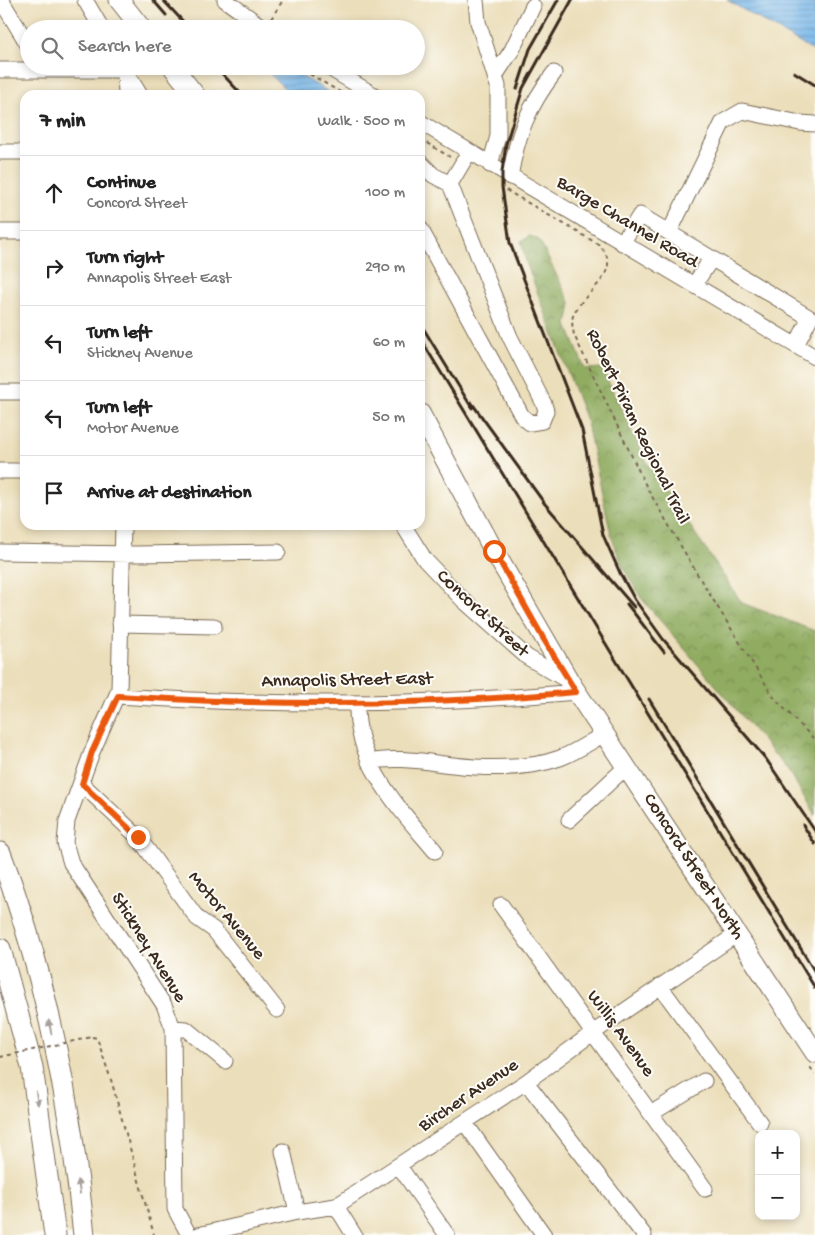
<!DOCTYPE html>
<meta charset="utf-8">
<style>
:root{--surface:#fff;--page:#f6f6f6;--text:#222;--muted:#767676;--line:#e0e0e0}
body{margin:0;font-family:"Gochi Hand",sans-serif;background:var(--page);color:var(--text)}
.controls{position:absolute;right:15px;bottom:15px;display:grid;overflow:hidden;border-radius:10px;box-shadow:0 2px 8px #0003}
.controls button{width:45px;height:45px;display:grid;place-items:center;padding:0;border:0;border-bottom:1px solid var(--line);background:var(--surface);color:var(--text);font:25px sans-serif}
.stop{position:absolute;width:15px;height:15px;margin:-11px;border:4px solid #ea580c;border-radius:50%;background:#fff}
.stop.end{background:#ea580c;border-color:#fff;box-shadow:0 1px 5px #0008}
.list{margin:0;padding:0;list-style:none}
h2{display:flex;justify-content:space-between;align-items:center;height:65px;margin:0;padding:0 20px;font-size:21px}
h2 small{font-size:16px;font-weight:400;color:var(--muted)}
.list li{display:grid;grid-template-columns:32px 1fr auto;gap:15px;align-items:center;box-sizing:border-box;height:75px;padding:0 20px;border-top:1px solid var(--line)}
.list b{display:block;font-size:19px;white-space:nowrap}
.list p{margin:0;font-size:16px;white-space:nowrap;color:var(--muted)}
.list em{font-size:16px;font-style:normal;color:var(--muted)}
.icon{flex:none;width:28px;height:28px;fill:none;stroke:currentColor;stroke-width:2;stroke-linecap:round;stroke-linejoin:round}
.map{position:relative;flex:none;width:815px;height:1235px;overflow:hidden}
.search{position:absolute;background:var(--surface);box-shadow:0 2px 8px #0003;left:20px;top:20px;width:405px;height:55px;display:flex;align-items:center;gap:12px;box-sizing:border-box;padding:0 18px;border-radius:28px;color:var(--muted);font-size:19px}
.panel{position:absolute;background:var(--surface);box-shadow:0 2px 8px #0003;left:20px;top:90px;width:405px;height:440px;border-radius:15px}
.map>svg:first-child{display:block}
</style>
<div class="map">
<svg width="815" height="1235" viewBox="0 0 815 1235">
<defs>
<pattern id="forest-crowns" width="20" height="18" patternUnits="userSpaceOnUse" patternTransform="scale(1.25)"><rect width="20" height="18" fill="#90ac60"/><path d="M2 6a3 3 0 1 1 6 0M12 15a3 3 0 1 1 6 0" fill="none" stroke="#778c4f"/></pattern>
<pattern id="water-rules" width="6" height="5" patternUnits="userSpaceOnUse" patternTransform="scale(1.25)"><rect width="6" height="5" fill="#75b5e9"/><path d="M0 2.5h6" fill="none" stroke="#6193bc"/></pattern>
</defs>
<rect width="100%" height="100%" fill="#fdfcf7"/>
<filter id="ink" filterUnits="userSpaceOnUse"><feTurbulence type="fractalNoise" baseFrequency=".02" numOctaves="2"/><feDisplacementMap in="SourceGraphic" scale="10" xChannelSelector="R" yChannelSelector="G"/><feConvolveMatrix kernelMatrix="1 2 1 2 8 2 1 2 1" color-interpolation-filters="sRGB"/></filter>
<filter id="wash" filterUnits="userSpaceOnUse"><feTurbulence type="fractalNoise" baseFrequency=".0096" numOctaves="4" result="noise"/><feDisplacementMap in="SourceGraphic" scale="20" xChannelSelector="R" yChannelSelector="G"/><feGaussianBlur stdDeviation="1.12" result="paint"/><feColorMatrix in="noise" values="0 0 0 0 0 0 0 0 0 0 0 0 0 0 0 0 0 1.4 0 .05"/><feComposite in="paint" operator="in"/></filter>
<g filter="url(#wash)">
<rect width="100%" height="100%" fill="#ebdeba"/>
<!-- forest -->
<path fill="url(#forest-crowns)" stroke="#666b3f" d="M530 236 539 240 571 304 567 325 585 369 602 368 645 459 742 603 815 631V815L787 769 641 598 622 566 611 535 587 423 526 262 521 241Z"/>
<!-- water -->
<path fill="url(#water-rules)" stroke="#587084" d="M727 0H815V52Z
M269 66H284L334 95H291L270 74 267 68Z"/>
</g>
<g filter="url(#ink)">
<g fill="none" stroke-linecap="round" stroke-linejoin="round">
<defs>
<path id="minor" d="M1 0 29 46
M85 0 102 29
M225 0 265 29
M476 0 478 22 498 86V136L490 165
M326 66 374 95
M0 70H125L126 95
M126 72 140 95
M495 76 512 50 533 6
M420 122 815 357
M0 152H25
M420 162 433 175 450 184
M510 177C517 135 528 107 554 73
M420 228 522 416 530 423 542 421 546 411 544 404 510 337 450 184 469 152
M670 231 723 122 742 111 800 123 815 124
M0 232H25
M622 243 640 215 810 318 796 345
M694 285 712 258
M0 392H25
M0 471H25
M123 525 119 690 92 752 67 821 65 843 71 863 164 1005 173 1028 175 1209 189 1235
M403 525 425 560 464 601 527 657 570 682
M0 552 135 554 278 552
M120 624 214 626
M118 696C270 706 424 706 576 692
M357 703C355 763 399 808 435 851
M369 762C397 756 425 762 453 765 488 769 527 770 560 758 576 752 590 742 604 734
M82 784 138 837 197 918 214 930 277 1010
M569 820 626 767
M501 905 705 1189
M660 986 760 1123
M173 1028 186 1029 225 1061
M526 1082 644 1235
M652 1113 704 1081
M465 1123 544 1235
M283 1151 297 1212
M399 1166 447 1235
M336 1206 354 1235
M198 1235 297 1212 336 1206 526 1082 594 1032 737 934"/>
<path id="major" d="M119 0 142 29
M172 66 195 95
M420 413 494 551 570 682 815 1053"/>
<path id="highway" d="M0 853C45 970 72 1110 84 1235
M0 949 32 1067 55 1235"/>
</defs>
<!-- minor casing -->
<use href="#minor" stroke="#796955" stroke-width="17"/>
<!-- major casing -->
<use href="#major" stroke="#796955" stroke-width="21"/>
<!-- highway casing -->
<use href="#highway" stroke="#796955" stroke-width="23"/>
<!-- path -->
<path stroke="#796955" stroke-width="2" stroke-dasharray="4 4" stroke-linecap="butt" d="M271 19 283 0
M296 66 345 95
M420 139 450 157
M506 190 598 244C628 273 582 291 573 316 571 322 573 329 574 335L647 488 702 582 775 699 815 740
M92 1037 97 1038 112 1083 154 1235
M810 1067 815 1074"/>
<!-- minor -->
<use href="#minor" stroke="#fff" stroke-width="15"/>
<!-- major -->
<use href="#major" stroke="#fff" stroke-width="19"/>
<!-- highway -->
<use href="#highway" stroke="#fff" stroke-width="21"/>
<!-- rail -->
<path stroke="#3b2a1e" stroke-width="3" d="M153 0 166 15
M163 0 190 29
M572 0 523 88 506 144 502 172V187L510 243 582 430 603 535 620 573 635 600 663 639 766 759 815 831
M215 66 242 95
M794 72 815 85
M517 89 530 49 558 0
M420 323 472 408
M420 338 815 988
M471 402 545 504 634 607
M627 604 664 652
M649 699 815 972
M803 825 815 844"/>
<!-- path-bridge -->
<path stroke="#796955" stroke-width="2" stroke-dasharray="4 4" stroke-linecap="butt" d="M0 1057 92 1037"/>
</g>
<!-- one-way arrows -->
<defs><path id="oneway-solid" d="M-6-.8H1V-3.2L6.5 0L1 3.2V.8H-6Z" transform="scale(1.25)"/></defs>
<g fill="#a79f9a">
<use href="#oneway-solid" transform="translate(50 1027) rotate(-101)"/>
<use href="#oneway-solid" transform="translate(37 1098) rotate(81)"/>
<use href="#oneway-solid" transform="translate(79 1187) rotate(-99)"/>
</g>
</g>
<g fill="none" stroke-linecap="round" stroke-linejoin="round" filter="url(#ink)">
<!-- route -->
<path stroke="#ea580c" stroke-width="6" d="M138 837 82 784 92 752 118 696C270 706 424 706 576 692L543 638 494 551"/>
</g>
<g text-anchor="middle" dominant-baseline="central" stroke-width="4" stroke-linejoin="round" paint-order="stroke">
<!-- street labels -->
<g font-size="19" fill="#3b2a1e" stroke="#fdfcf7">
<text transform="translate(627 223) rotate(31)">Barge Channel Road</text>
<text transform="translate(637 427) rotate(64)">Robert Piram Regional Trail</text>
<text transform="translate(482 614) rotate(43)">Concord Street</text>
<text transform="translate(347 681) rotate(-1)">Annapolis Street East</text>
<text transform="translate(693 867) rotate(57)">Concord Street North</text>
<text transform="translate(226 916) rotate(50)">Motor Avenue</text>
<text transform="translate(148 948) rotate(58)">Stickney Avenue</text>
<text transform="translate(620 1034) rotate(54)">Willis Avenue</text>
<text transform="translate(469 1096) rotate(-34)">Bircher Avenue</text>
</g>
</g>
</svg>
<div class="controls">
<button>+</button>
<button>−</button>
</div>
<div class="stop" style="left:494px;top:551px"></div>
<div class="stop end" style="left:138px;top:837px"></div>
<div class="search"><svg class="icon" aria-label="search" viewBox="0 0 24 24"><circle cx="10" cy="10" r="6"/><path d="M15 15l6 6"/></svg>Search here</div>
<section class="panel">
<h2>7 min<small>Walk · 500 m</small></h2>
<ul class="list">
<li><svg class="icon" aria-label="ahead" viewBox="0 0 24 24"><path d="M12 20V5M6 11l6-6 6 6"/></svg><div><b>Continue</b><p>Concord Street</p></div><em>100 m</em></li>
<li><svg class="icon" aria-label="right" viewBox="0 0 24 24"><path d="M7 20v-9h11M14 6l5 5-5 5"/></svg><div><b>Turn right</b><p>Annapolis Street East</p></div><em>290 m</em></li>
<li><svg class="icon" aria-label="left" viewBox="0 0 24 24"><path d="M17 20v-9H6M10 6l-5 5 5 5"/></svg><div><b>Turn left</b><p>Stickney Avenue</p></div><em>60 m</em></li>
<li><svg class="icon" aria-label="left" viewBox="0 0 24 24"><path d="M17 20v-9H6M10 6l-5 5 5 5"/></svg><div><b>Turn left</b><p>Motor Avenue</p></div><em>50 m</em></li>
<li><svg class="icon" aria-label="arrive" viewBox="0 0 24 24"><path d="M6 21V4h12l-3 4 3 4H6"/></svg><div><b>Arrive at destination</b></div></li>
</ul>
</section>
</div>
